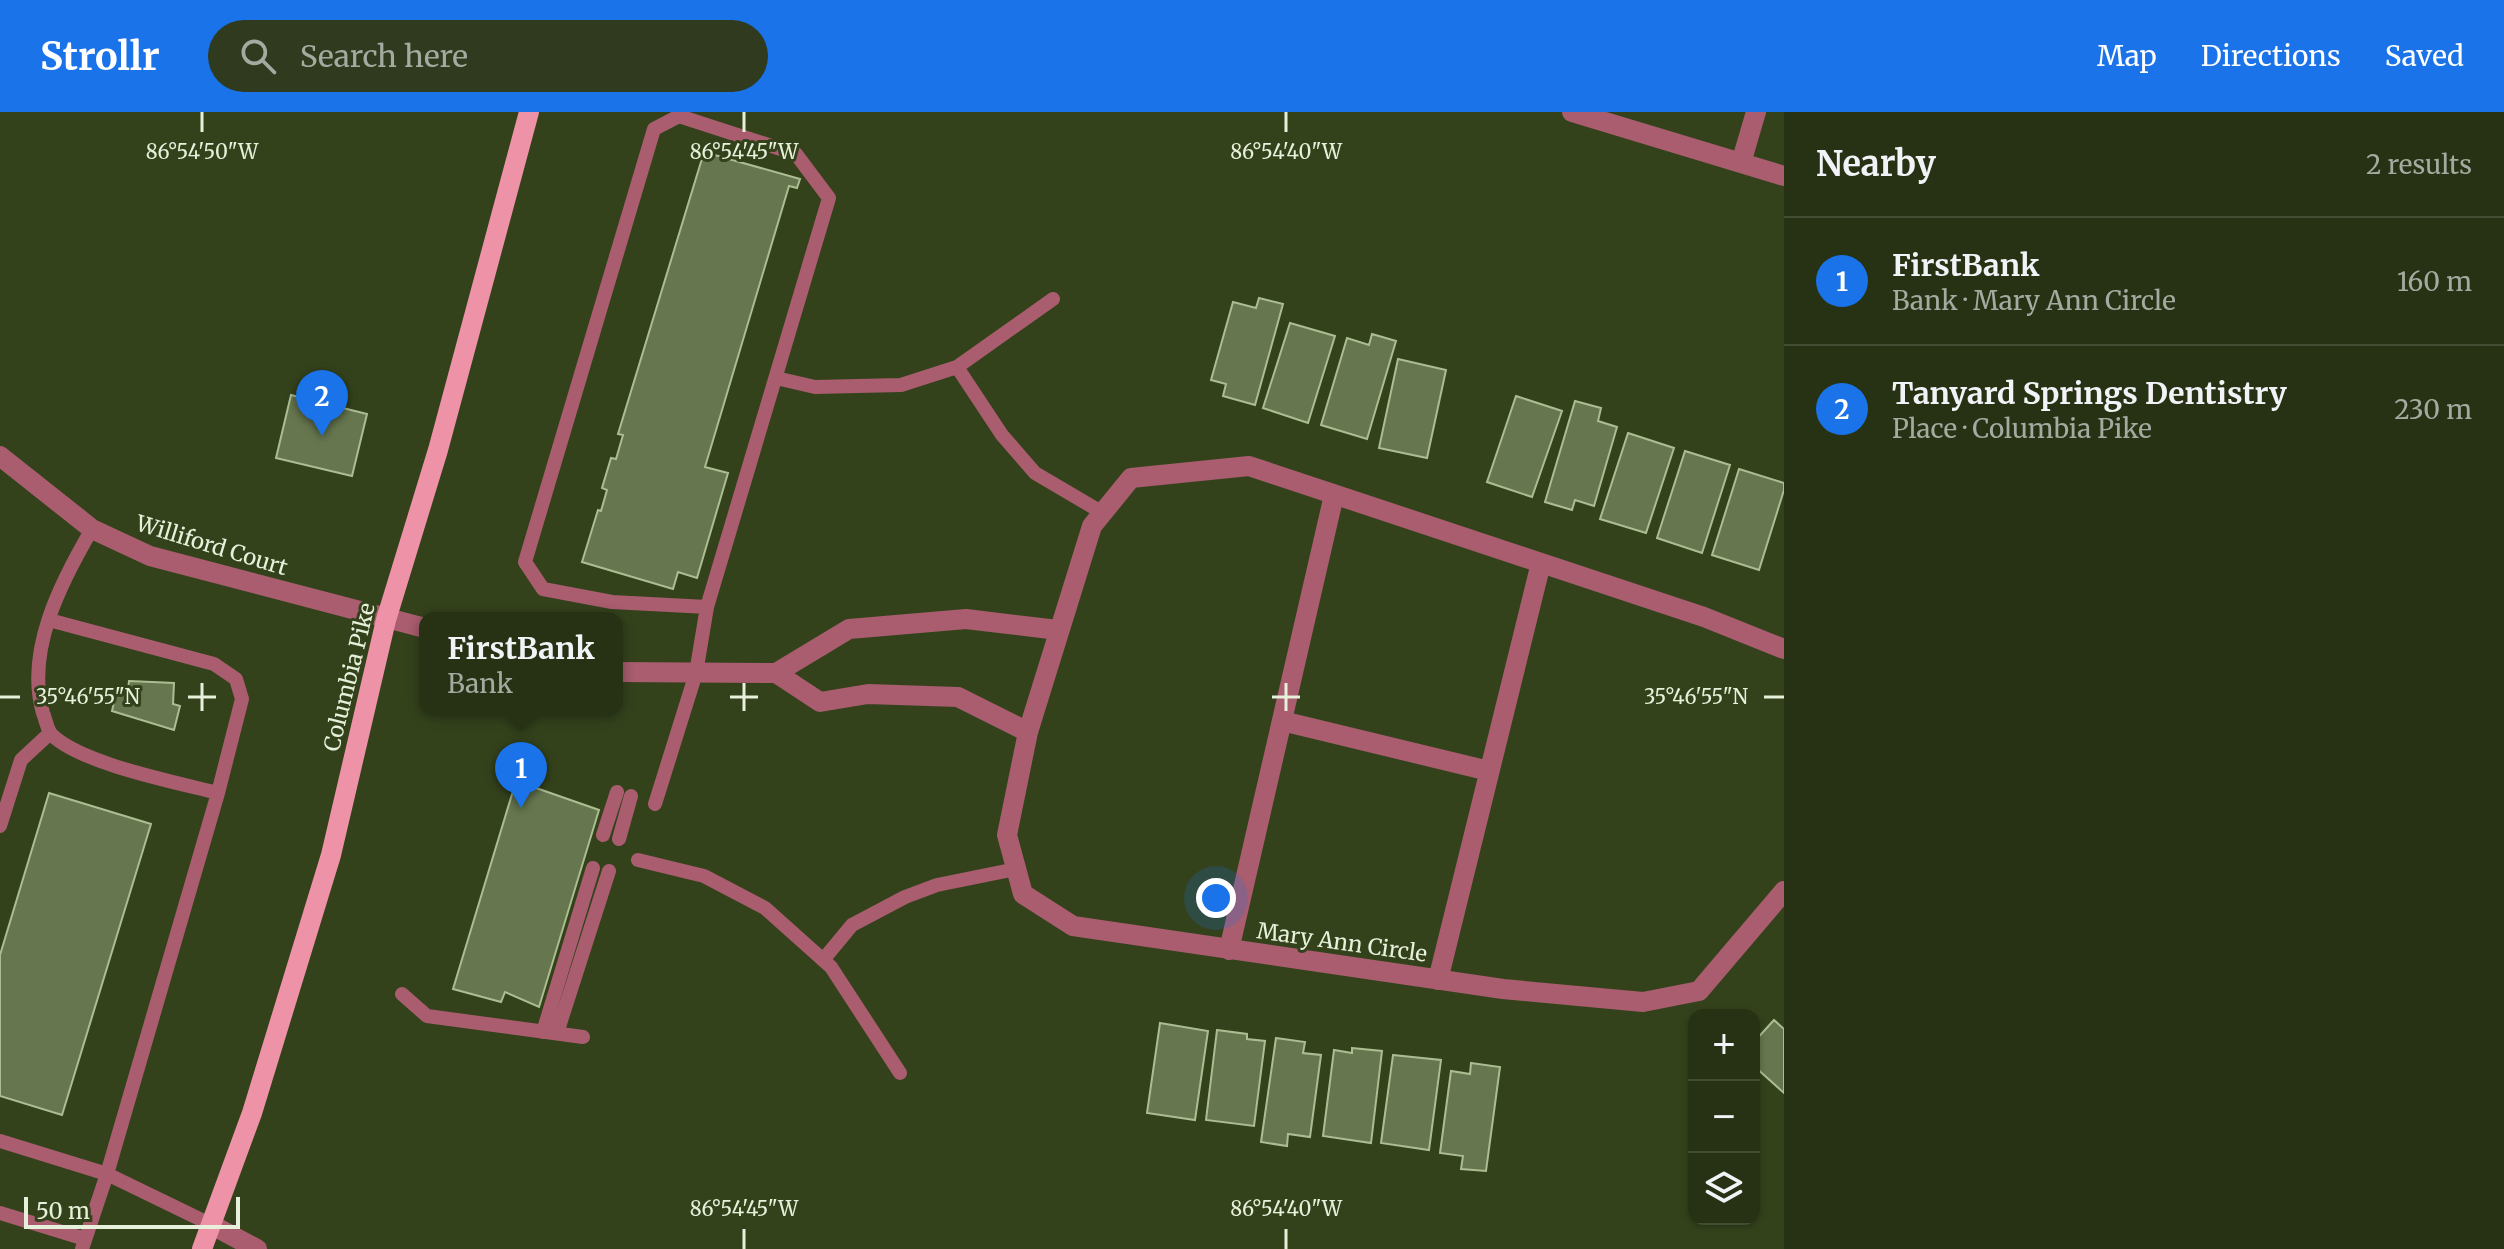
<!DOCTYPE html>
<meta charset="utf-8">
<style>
:root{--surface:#273215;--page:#2f3a1e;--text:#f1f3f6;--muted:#a4aaa0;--line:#434d34;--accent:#1a73e8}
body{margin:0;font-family:Merriweather,serif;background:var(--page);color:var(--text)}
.controls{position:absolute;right:24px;bottom:24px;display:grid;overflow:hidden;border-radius:16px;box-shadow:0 2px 6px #0004}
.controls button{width:72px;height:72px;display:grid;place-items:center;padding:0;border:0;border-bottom:2px solid var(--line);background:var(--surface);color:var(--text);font:40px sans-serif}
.scale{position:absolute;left:24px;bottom:20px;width:216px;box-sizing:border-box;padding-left:8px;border:4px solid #e7f0da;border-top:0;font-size:22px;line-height:28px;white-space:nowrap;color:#e7f0da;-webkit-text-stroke:6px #34421c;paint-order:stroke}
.you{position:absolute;left:1216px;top:786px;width:28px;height:28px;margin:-20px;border:6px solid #fff;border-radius:50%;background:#1a73e8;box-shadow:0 0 0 12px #1a73e833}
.badge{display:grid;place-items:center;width:52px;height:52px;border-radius:50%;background:var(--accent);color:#fff;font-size:26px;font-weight:700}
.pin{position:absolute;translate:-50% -66px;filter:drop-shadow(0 2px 4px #0008)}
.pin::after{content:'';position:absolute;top:42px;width:28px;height:24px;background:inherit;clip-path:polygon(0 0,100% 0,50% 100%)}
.popup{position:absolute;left:419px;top:500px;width:204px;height:104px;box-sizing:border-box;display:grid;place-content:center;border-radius:16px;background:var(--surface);filter:drop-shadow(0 2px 6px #0005);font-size:26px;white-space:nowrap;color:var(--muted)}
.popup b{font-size:30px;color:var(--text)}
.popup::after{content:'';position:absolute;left:50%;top:100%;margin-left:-16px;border:16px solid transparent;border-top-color:var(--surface)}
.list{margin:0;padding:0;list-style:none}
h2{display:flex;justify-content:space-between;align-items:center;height:104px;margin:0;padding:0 32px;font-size:34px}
h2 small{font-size:26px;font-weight:400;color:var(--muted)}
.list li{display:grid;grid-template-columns:52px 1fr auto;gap:24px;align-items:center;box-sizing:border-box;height:128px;padding:0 32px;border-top:2px solid var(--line)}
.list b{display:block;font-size:30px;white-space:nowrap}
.list p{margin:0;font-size:26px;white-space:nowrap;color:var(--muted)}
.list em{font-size:26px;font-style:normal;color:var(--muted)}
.icon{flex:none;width:44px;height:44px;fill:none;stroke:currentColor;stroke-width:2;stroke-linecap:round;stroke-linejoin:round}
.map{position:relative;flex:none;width:1784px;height:1137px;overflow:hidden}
header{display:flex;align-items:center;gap:48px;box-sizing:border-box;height:112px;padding:0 40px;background:var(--accent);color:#fff}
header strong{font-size:38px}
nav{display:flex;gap:44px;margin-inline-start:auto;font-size:28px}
.search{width:560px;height:72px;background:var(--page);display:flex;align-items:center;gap:20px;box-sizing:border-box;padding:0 28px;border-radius:44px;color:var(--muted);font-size:30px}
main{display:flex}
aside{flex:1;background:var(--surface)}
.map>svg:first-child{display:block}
</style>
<header>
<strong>Strollr</strong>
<div class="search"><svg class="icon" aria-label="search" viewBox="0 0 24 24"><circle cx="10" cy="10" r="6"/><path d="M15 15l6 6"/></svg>Search here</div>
<nav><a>Map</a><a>Directions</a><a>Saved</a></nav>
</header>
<main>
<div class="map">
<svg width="1784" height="1137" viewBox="0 0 1784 1137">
<rect width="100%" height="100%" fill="#34421c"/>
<!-- building -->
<path fill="#66764e" stroke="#acbd92" stroke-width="2" d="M704 40 800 67 797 76 789 74 705 355 728 361 697 466 678 460 673 477 582 450 598 398 601 399 607 378 602 376 611 346 616 347 623 323 618 322Z
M1259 186 1283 192 1255 293 1223 284 1226 272 1211 268 1233 190 1256 196Z
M1290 211 1335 224 1308 311 1263 296Z
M1372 222 1396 229 1367 327 1321 313 1347 226 1369 233Z
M1398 247 1446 258 1427 346 1379 336Z
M291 283 367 302 352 364 276 346Z
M1516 284 1562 299 1532 385 1487 370Z
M1575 289 1601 296 1598 309 1617 315 1594 394 1575 388 1572 398 1545 390Z
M1628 321 1674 336 1646 421 1600 407Z
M1685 339 1730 353 1702 441 1657 426Z
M1739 357 1784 371V378L1759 458 1712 443Z
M129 569 174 571 173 592 180 594 174 618 112 599 117 576 128 578Z
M516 669 599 698 539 895 505 880 501 890 453 877Z
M49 681 151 712 62 1003 0 984V843Z
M1774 908 1784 917V981L1754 954V930Z
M1160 911 1208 919 1195 1008 1147 1001Z
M1217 918 1247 922V927L1265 929 1254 1014 1206 1008Z
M1276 926 1305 930 1303 941 1321 943 1310 1025 1288 1022 1287 1034 1261 1030Z
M1352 936 1382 939 1371 1031 1323 1024 1334 938 1352 941Z
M1393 943 1441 948 1429 1038 1381 1031Z
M1471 951 1500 955 1486 1059 1461 1057 1463 1044 1440 1041 1451 959 1470 962Z"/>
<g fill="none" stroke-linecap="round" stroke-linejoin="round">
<!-- service -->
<path stroke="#a95d6f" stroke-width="14" d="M957 255 1002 323 1035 361 1103 401
M776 266 815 275 901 273 957 255 1053 187
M92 417C61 470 25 539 43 601 46 608 47 618 52 623 82 652 175 670 218 681L107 1062 210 1112
M49 508 214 552 236 567 242 587 218 681
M655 692 696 561 707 495 829 86 796 42 679 4 654 17 525 450 543 477 612 490 707 495
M0 714 21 648 49 622
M603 723 617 680
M619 727 631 684
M638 748 704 764 765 796 831 855 900 961
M823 848 852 813 905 785 937 773 1016 757
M402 882 427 904 583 925
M543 920 593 756
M557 921 609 759
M0 1029 107 1062 82 1137
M0 1101 85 1127"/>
<!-- minor -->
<path stroke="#a95d6f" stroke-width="20" d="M1572 0 1784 64
M1741 51 1756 0
M0 344 92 417 150 444 425 516
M1784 537 1704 505 1249 354 1131 366 1092 414 1028 620 1007 723 1023 782 1073 814 1503 877 1643 890 1699 879 1784 779
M617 560 776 561
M1282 609 1489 659
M1028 620 958 585 868 582 820 590 776 561 849 517 966 507 1058 518
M1229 838 1334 383
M1438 868 1541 451
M210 1112 257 1137"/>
<!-- primary -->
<path stroke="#ee93a7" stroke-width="20" d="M202 1137 252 1001 331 743 386 508 438 338 529 0"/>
</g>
<!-- ticks -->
<path fill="none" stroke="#e7f0da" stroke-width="3" d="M202 0V20M744 0V20M1286 0V20M202 571V599M744 571V599M1286 571V599M0 585H20M188 585H216M730 585H758M1272 585H1300M1764 585H1784M744 1117V1137M1286 1117V1137"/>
<g text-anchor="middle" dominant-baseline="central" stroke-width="6" stroke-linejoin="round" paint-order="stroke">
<!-- street labels -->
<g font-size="22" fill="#e7f0da" stroke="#34421c">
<text transform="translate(212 433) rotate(17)">Williford Court</text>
<text transform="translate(349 565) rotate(-76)">Columbia Pike</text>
<text transform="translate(1342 830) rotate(8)">Mary Ann Circle</text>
</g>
</g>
<g font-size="20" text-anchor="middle" fill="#e7f0da" stroke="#34421c" stroke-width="6" stroke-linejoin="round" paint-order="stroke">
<text x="202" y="47">86°54'50"W</text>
<text x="744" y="47">86°54'45"W</text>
<text x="1286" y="47">86°54'40"W</text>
<text x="88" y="592">35°46'55"N</text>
<text x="1696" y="592">35°46'55"N</text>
<text x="744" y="1104">86°54'45"W</text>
<text x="1286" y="1104">86°54'40"W</text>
</g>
</svg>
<div class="controls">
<button>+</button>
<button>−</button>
<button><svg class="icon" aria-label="layers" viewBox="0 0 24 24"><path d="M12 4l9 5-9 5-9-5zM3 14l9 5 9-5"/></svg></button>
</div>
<div class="scale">50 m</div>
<div class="you"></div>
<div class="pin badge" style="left:521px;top:696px">1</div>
<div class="popup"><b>FirstBank</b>Bank</div>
<div class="pin badge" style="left:322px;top:324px">2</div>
</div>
<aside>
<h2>Nearby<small>2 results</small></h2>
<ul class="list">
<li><span class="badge">1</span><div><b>FirstBank</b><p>Bank · Mary Ann Circle</p></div><em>160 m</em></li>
<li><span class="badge">2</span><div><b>Tanyard Springs Dentistry</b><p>Place · Columbia Pike</p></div><em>230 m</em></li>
</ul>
</aside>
</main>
